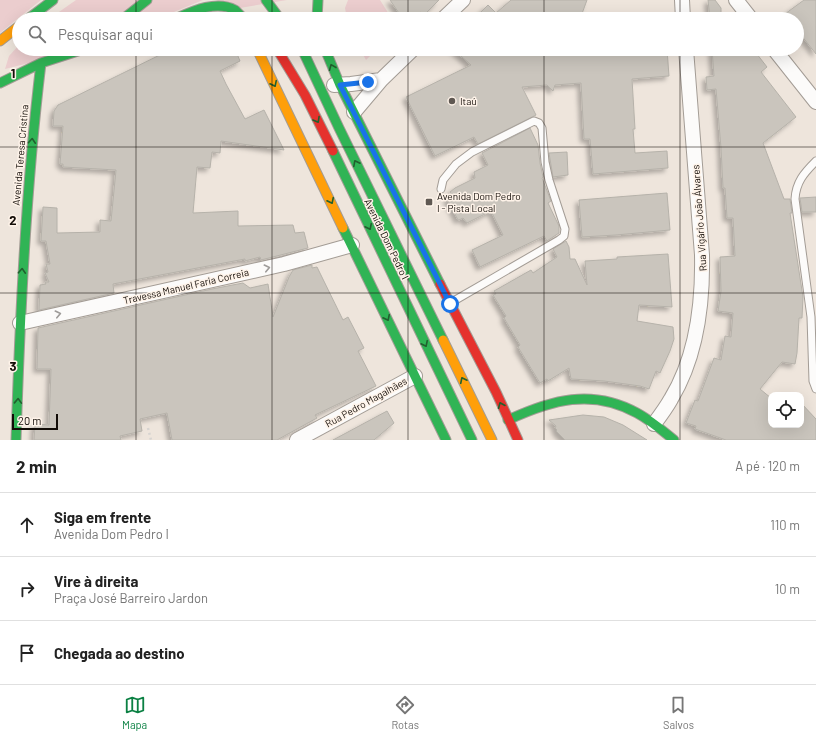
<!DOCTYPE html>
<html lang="pt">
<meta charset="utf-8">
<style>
:root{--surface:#fff;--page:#f6f6f6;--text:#222;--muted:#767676;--line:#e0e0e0;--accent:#0b8043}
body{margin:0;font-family:Barlow,sans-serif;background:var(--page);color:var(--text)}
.controls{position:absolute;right:12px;bottom:12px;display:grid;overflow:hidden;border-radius:8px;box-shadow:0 4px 16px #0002}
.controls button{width:36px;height:36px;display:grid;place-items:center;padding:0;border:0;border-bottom:1px solid var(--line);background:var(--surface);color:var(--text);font:20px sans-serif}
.scale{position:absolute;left:12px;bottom:10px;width:46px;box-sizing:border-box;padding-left:4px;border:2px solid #120c07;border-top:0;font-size:11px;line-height:14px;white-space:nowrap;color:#120c07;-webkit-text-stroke:3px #fef3e9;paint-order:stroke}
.stop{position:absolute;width:12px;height:12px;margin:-9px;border:3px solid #1a73e8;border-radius:50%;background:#fff}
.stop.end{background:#1a73e8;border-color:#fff;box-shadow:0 1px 4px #0008}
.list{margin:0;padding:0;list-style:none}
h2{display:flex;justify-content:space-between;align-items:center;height:52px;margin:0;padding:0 16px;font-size:17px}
h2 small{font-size:13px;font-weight:400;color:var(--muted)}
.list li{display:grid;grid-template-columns:26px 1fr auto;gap:12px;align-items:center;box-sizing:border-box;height:64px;padding:0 16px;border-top:1px solid var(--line)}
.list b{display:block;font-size:15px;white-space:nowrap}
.list p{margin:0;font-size:13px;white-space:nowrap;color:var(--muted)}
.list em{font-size:13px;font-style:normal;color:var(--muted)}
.icon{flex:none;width:22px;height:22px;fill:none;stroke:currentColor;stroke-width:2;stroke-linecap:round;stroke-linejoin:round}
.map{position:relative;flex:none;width:816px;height:440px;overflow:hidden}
.search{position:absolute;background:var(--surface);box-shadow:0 4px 16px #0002;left:12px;right:12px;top:12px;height:44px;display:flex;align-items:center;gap:10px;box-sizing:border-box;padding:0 14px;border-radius:22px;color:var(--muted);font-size:15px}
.sheet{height:244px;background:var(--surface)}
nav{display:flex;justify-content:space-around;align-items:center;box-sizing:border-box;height:56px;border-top:1px solid var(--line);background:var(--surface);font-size:11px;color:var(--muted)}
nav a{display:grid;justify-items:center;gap:2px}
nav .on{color:var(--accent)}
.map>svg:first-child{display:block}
</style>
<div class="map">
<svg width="816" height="440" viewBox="0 0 816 440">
<defs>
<filter id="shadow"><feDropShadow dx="-3.5" dy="3.5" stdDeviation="2" flood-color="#0004"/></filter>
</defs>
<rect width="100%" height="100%" fill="#eee5dc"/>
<!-- green -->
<path fill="#ebcdce" d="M0 0H41L0 33Z
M76 0H203L157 19H49Z
M216 0H287L240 8Z
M348 0H380L392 19H347L345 8Z
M19 45V49H84L5 69 9 56Z
M360 49H377L366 60Z"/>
<!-- building -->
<path fill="#cac5bd" stroke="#b6b2aa" filter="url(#shadow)" d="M390 0H439L423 16 421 12 412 19H403Z
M511 0H587L580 19H566L561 14 555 19H474L488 5 496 13Z
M708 0H715L721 8V19H710Z
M804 0H816V54L797 30V19H778Z
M172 49H235L240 61 220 71 226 84 245 119 264 110 284 150 221 141 220 153 212 152 210 168 197 167 193 213 238 211V226L293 225 295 233 304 232 308 248 261 260 260 257 245 261V259L113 284 114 293 39 310 40 285 46 284 45 282H49L45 273 48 272 46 264H50L46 241H41L43 207 57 208V233L100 232V220L111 221 116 170 63 167V164H60L63 126H53L54 111 58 105Z
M453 49H667L669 76 632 79 635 129H633L635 153 667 151 668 168 593 174 590 139H584L581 83 555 85 553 91 547 85 522 87 536 115 478 144 474 137 435 156 406 97 471 65Z
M712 49H753L767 67 761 72 796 117 763 143 784 199H790L792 213H790L803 297 802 318H799L797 353 795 364 782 362 760 389 771 398V425H801V403L816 419V440H726L695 429 696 426 686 423 695 400 698 401 714 358 721 360 725 336 731 337 733 313 718 311 721 291 720 257 735 256 733 218H727L725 188H723L721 148 716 89 707 90 706 77 714 76Z
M530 128 538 145 540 163 543 177 542 178 551 201 548 203 559 226V233L547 241 544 236 480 267 472 250 503 235 491 211 467 223 463 218 459 220H458L447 199 448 197 452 196 450 192 455 188 475 178 474 172 488 165 482 153Z
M567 152 568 175 553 177 549 153Z
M667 193 670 230 616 235 582 237 579 200Z
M816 197V212H802L800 198Z
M566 241 569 247 570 259H575L587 285 585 261 617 259V257L668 254 672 307 639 305 637 321 673 327 674 339 670 351 660 373 656 371 649 389 640 386 604 381 571 379 569 368 548 381 547 379 540 383 518 347 520 345 504 318 506 316 493 295 496 294 494 291 531 270 533 273 557 257 553 249Z
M312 265V268L317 267 343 320 348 317 364 348 358 351 376 386 315 415 317 418 277 440H172L167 413 140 419 142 431 120 436 121 440H34L35 424 49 425 51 369H37L38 328 212 289 243 283 250 288 268 284 273 317 289 277 293 270Z
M387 411 394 423 374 440H333Z
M583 415 604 417 623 425 647 440H565L556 431 557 430 555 428 556 426 549 420Z"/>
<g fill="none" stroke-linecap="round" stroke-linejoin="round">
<defs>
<path id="lane" d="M816 161C804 173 796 182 795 199L811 317 813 381 816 389
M441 189 443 180 456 164 472 152 534 121 539 123 542 128 545 162 549 180 565 229 564 236 559 240 452 302"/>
<path id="street" d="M682 0 683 19
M736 0 751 19
M443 19 463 0
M774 49 816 102
M334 85 351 84 381 80
M354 112 381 80 413 49
M20 323 284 264 352 245
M654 424C660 416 666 408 671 399 697 356 703 304 702 255L686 49
M297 440 415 376"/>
<path id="fast" d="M266 0 280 19
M28 19 53 0
M123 19 147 0
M175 19C193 11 216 0 235 10 238 13 241 16 244 19
M317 19 318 0
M302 49 339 128 443 340
M325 49 340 85 440 284
M0 83 41 63 84 49
M333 151 472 440
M343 228 446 440
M508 420C551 400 592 388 637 413 650 420 662 430 674 440
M16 440C20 314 26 188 41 63"/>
<path id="slow" d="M0 41 19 26
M257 49 343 228
M443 340 492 440"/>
<path id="jam" d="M277 49 305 95 333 151
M440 284 496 392 518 440"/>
</defs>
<!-- lane casing -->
<use href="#lane" stroke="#a39c95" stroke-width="9"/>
<!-- street casing -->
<use href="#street" stroke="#a39c95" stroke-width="16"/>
<!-- fast casing -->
<use href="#fast" stroke="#a39c95" stroke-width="11"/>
<!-- slow casing -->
<use href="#slow" stroke="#a39c95" stroke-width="11"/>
<!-- jam casing -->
<use href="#jam" stroke="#a39c95" stroke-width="11"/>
<!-- path -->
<path stroke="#d7d4d1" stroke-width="2.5" stroke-dasharray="2 3" stroke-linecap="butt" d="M148 428 151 440"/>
<!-- lane -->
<use href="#lane" stroke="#fcfbfa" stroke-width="7"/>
<!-- street -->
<use href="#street" stroke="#fcfbfa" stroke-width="14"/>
<!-- fast -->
<use href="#fast" stroke="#30b455" stroke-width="9"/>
<!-- slow -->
<use href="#slow" stroke="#ff9f0a" stroke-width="9"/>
<!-- jam -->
<use href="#jam" stroke="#e5322d" stroke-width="9"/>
</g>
<!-- one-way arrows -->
<defs><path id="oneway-chevron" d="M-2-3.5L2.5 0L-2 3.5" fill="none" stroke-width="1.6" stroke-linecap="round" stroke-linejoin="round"/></defs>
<g stroke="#21602e">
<use href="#oneway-chevron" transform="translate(332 67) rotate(-112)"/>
<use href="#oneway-chevron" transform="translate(274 84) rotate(64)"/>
<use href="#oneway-chevron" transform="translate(317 120) rotate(61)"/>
<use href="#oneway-chevron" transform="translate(32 141) rotate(-86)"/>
<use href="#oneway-chevron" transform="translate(356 163) rotate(-117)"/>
<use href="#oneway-chevron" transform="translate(331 201) rotate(64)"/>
<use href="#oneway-chevron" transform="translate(369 227) rotate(64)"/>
<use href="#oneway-chevron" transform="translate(22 271) rotate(-87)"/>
<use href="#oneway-chevron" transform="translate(387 318) rotate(64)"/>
<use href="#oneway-chevron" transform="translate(425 344) rotate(64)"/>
<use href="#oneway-chevron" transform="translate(463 380) rotate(-116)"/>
<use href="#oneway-chevron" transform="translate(18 401) rotate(-88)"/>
<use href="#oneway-chevron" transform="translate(501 405) rotate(-113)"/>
</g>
<g stroke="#9e9b99">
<use href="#oneway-chevron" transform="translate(267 268) rotate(-13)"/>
<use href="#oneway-chevron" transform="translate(58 314) rotate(-13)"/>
</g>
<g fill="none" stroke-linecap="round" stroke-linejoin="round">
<!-- route -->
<path stroke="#1a73e8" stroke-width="5" d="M368 82 340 85 450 304"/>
</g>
<!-- grid -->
<path fill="none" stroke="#120c07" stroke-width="1" stroke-opacity="0.55" d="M136 0V19M272 0V19M408 0V19M544 0V19M680 0V19M136 49V440M272 49V440M408 49V440M544 49V440M680 49V440M0 147H816M0 293H816"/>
<!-- markers -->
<g fill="#5f5852" stroke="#fef3e9" stroke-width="1.5">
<circle cx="452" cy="101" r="4"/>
<rect x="425" y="198" width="8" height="8" rx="2"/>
</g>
<g text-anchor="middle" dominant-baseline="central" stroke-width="3" stroke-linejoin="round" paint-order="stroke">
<!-- poi labels -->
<g font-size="10" fill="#120c07" stroke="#fef3e9" text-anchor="start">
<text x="460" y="101">Itaú</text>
<text x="437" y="196">Avenida Dom Pedro<tspan x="437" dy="12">I - Pista Local</tspan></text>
</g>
<!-- street labels -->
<g font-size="10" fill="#120c07" stroke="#fef3e9">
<text transform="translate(20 155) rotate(-85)">Avenida Teresa Cristina</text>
<text transform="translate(699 218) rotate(-94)">Rua Vigário João Álvares</text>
<text transform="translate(387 239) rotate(64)">Avenida Dom Pedro I</text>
<text transform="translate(186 286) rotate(-13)">Travessa Manuel Faria Correia</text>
<text transform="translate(366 402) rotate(-29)">Rua Pedro Magalhães</text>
</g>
</g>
<g font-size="13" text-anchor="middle" font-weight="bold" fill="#120c07" stroke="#fef3e9" stroke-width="3" stroke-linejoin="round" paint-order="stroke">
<text x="13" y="78">1</text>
<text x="13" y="225">2</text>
<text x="13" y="371">3</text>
</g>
</svg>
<div class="controls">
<button><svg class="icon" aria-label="locate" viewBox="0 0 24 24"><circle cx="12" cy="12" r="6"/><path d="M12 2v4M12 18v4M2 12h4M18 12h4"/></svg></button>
</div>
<div class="scale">20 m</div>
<div class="stop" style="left:450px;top:304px"></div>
<div class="stop end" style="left:368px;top:82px"></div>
<div class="search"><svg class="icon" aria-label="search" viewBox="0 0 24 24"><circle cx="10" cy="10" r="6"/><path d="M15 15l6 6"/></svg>Pesquisar aqui</div>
</div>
<section class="sheet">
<h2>2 min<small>A pé · 120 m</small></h2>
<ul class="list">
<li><svg class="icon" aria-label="ahead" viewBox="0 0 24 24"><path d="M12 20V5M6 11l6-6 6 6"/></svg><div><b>Siga em frente</b><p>Avenida Dom Pedro I</p></div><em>110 m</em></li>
<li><svg class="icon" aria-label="right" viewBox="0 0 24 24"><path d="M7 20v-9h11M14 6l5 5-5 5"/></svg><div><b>Vire à direita</b><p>Praça José Barreiro Jardon</p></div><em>10 m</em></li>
<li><svg class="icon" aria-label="arrive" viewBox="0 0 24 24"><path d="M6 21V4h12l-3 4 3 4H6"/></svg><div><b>Chegada ao destino</b></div></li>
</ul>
</section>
<nav>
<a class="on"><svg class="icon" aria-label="map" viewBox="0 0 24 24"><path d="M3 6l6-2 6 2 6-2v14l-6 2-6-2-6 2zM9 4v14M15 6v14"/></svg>Mapa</a>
<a><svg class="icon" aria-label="directions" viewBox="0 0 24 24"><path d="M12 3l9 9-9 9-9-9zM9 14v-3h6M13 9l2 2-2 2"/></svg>Rotas</a>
<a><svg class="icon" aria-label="saved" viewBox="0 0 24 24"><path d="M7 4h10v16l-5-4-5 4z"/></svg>Salvos</a>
</nav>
